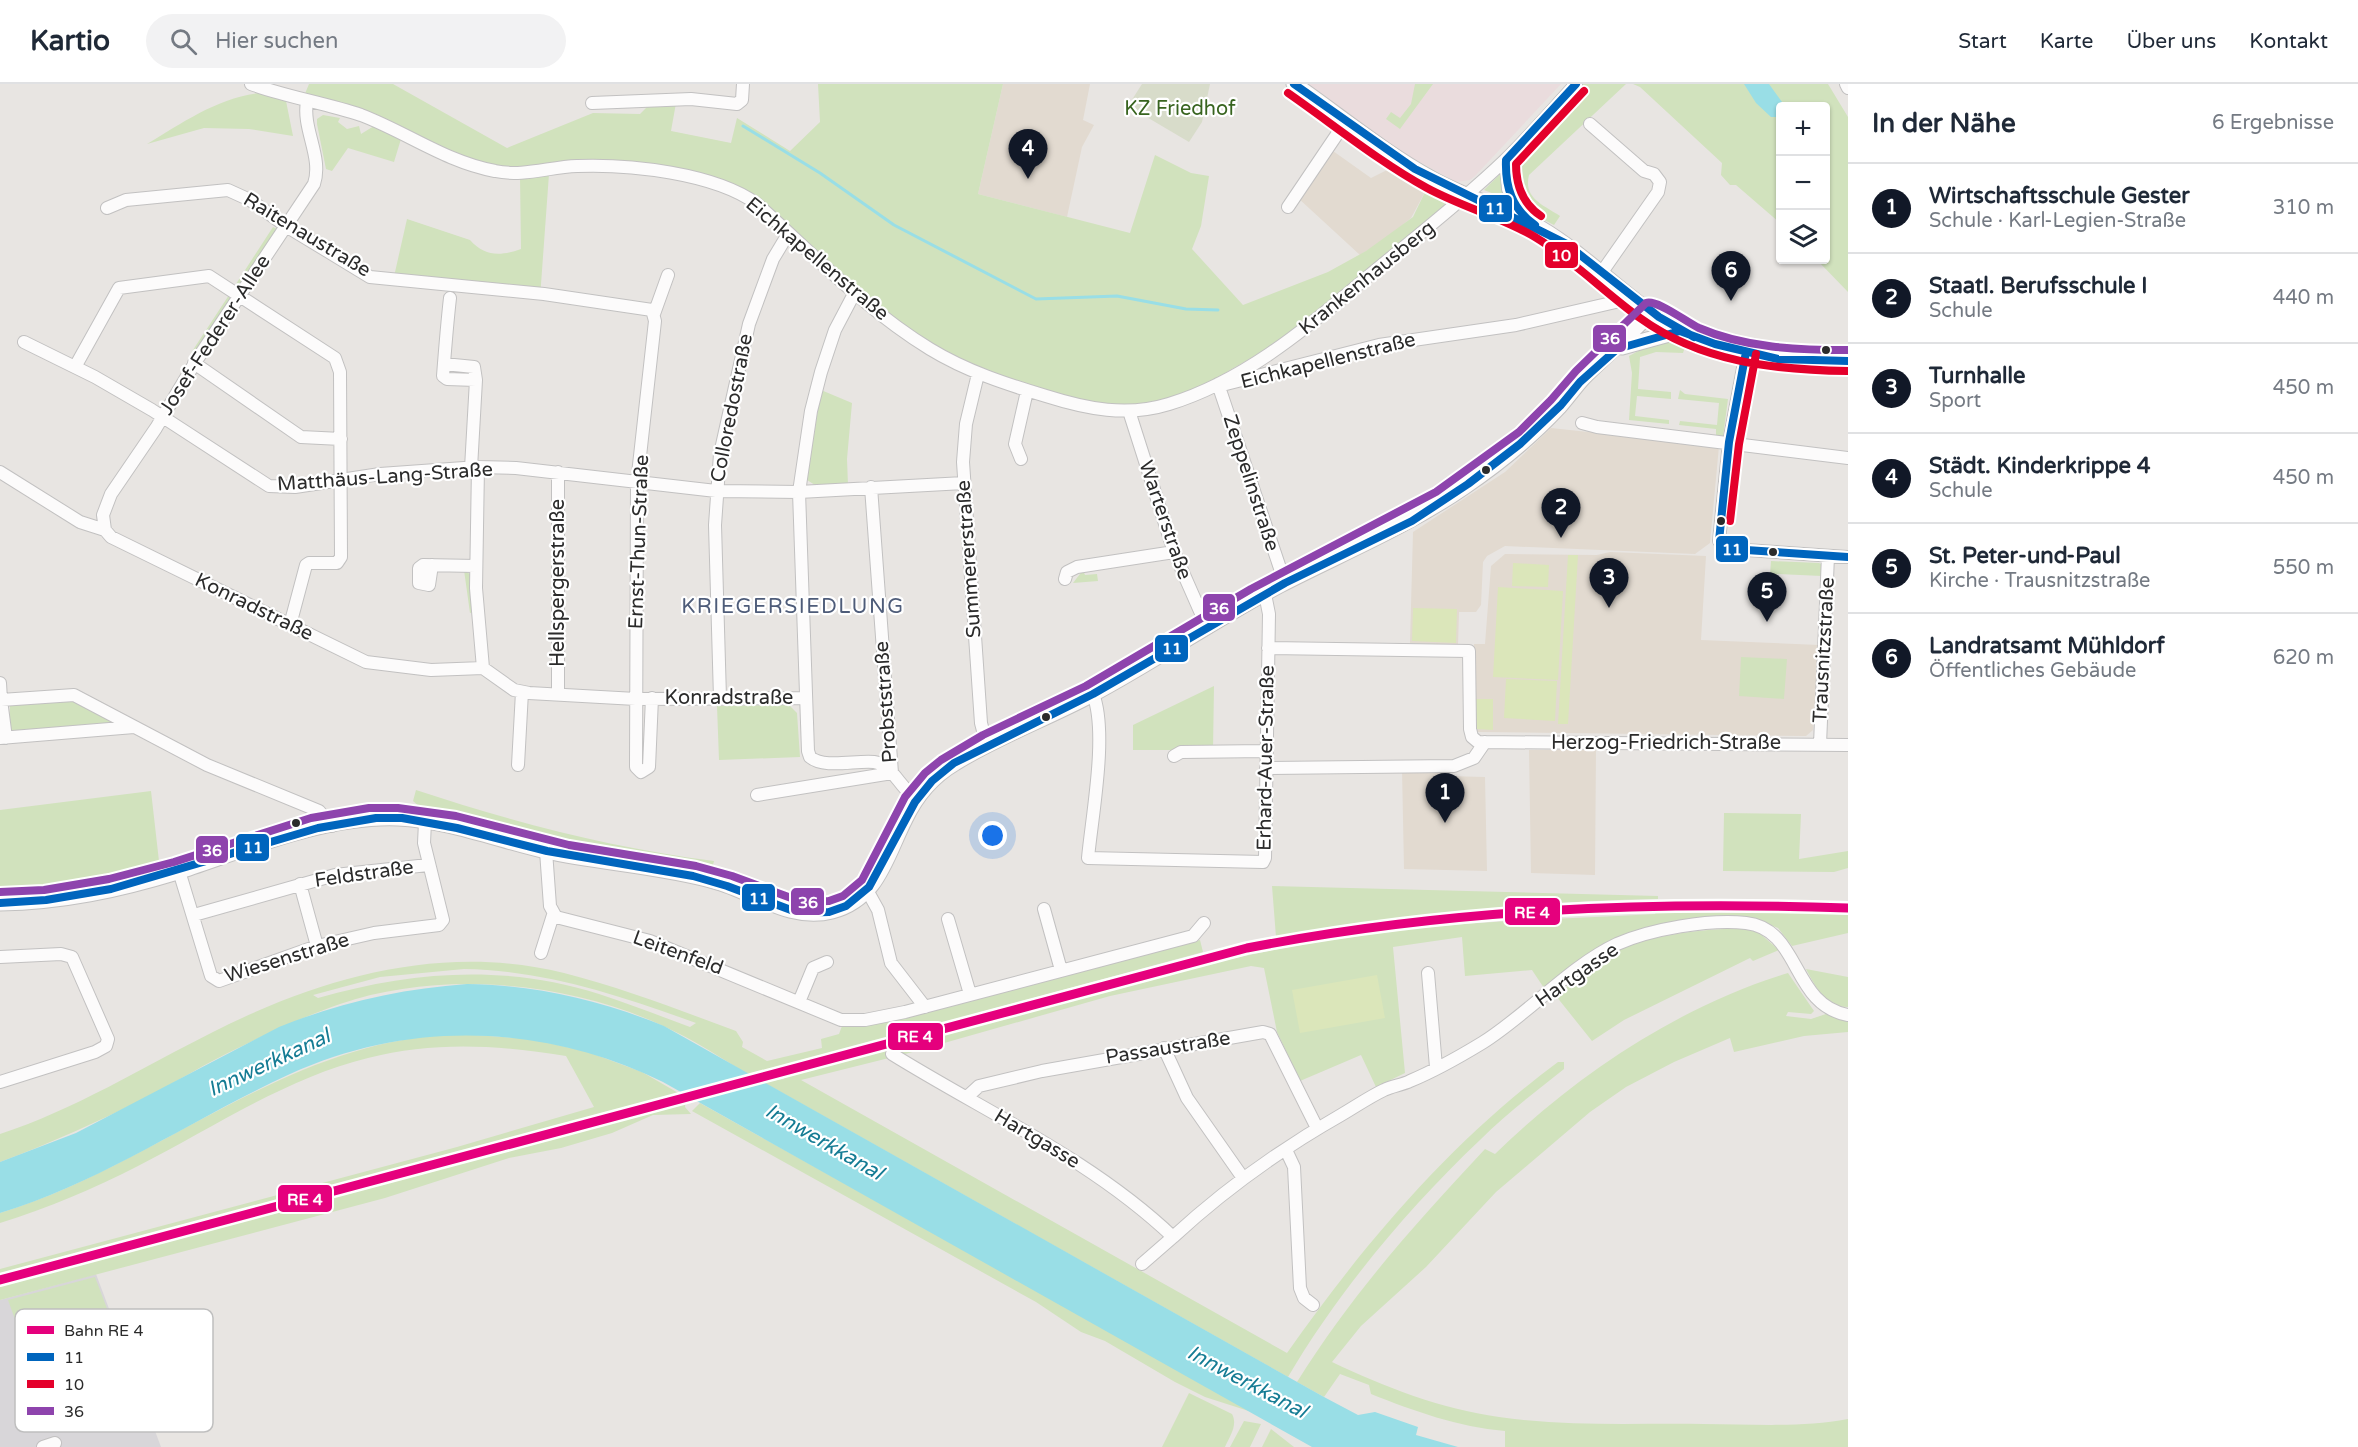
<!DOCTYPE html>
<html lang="de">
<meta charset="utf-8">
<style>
:root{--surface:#fff;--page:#f2f2f3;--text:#1f2937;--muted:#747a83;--line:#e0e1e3;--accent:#111827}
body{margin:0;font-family:"Varela Round",sans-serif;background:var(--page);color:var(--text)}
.controls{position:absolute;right:18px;top:18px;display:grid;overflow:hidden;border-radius:6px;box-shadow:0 2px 4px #0004}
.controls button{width:54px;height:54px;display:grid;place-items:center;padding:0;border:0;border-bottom:2px solid var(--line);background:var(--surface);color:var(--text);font:30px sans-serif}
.you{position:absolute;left:993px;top:752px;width:21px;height:21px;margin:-15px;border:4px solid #fff;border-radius:50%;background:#1a73e8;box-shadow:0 0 0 9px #1a73e833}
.badge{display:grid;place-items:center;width:39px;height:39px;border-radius:50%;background:var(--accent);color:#fff;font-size:20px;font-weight:700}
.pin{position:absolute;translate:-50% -50px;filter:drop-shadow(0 2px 3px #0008)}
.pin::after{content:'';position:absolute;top:32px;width:21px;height:18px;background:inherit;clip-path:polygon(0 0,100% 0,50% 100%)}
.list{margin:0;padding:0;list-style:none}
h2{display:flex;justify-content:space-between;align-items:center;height:78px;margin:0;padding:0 24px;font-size:26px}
h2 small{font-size:20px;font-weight:400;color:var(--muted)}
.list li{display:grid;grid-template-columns:39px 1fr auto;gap:18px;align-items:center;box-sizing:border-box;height:90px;padding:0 24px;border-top:2px solid var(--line)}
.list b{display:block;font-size:22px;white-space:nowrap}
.list p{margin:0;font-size:20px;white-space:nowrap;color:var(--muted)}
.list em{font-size:20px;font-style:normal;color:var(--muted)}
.icon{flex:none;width:33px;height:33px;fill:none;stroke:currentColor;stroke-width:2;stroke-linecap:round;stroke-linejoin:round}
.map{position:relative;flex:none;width:1848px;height:1363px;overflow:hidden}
header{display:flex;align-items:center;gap:36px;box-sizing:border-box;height:84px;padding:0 30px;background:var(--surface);border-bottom:2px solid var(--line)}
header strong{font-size:28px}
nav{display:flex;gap:33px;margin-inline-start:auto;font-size:21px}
.search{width:420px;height:54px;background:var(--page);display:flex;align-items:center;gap:15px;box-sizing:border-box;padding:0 21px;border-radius:33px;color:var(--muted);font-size:22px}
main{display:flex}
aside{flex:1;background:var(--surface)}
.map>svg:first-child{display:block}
</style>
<header>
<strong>Kartio</strong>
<div class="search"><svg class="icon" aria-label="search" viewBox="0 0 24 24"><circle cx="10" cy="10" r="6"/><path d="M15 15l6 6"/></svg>Hier suchen</div>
<nav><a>Start</a><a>Karte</a><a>Über uns</a><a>Kontakt</a></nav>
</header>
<main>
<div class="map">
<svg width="1848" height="1363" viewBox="0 0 1848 1363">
<rect width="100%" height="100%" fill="#e8e5e2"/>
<!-- industrial -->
<path fill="#d8d6d9" d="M96 1190 161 1363H0V1216Z"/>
<!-- education -->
<path fill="#e2dad0" d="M1003 0H1090L1083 36 1094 41 1082 63 1067 133 978 110Z
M1333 67 1371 94 1389 85 1425 108 1411 134 1383 157 1360 171 1298 114Z
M1551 344 1719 362 1710 459 1695 470 1505 462 1487 472 1483 478 1481 521 1476 528H1459L1458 561 1410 559 1413 448 1505 388Z
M1610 468 1706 472 1701 556 1819 561 1813 646 1806 652 1477 648 1475 646 1474 560H1485L1491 482 1505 470 1597 471Z
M1529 666H1596L1595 791 1531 789Z
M1446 684 1447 692 1485 693 1487 787 1404 785 1402 685Z"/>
<!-- medical -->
<path fill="#eadcdd" d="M1308 0H1561L1475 92 1470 96 1456 98 1405 70Z"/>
<!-- green -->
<path fill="#d1e2bd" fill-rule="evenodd" d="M309 0H393L507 64 593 29 640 30 648 22 676 19 671 47 731 59 737 34 790 67 820 38 818 0H1003L978 110 1130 149 1155 71 1191 89 1209 92 1201 142 1192 165 1243 221 1328 188 1366 167 1413 133 1425 108 1447 121C1377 179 1310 242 1230 286 1219 293 1207 301 1194 306 1176 313 1157 319 1137 321 1079 327 963 284 915 249 861 210 813 163 764 118L748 107 707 92 511 84 481 79 304 12Z
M1415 0H1433L1400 45 1386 35 1391 28 1400 34 1411 20Z
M1583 0H1626L1529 91C1523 114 1543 121 1560 132L1554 141C1545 136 1533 132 1526 124 1487 86 1559 27 1583 0Z
M1633 0H1828L1848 33V208L1817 176H1826V22H1780V139L1736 101H1730L1721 91 1722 79 1640 3Z
M259 9 286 17 293 52 249 45 204 44 147 60C182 39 217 14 259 9Z
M323 31 340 34 338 38 347 45 359 42 361 50 374 42 401 55 394 78 348 64 332 87 326 85 317 40V35Z
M1501 89 1507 115 1484 106Z
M549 90 540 214 393 197 407 135 470 156C485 173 501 172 521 165L520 93Z
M273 143 277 145 242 202H238L236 200Z
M229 211 231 218 196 272 191 269Z
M1671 256 1686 260 1683 269 1656 268 1640 273 1638 305 1671 308V315L1637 312 1635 332 1669 336V340L1629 336 1632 289 1629 272 1653 259Z
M821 306 852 319 847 375 848 401H815L807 396Z
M1680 306 1685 310 1728 315 1723 353 1716 352V345L1679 341 1680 337 1717 341 1719 319 1678 315Z
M1771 477 1819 479 1823 481 1822 492 1777 490V493L1770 492Z
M464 486 471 491 473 528 470 529Z
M1083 486 1085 491 1097 490 1098 497 1073 499Z
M1741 573 1787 575 1784 615 1739 612Z
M1214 602 1213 666H1133V641Z
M74 616 111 637 109 641 14 649 9 646 10 621Z
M781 621H789L797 629 800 673 719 676 717 622Z
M416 706C513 738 612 764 714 777L712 785 706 788 574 766 424 730 421 724 413 717Z
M151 707 160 786 119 798 114 796 89 801 87 806 78 808 74 804 35 807 30 812 0 813V726Z
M1724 729 1801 730 1799 775 1848 767V784L1834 788 1723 787Z
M1272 802 1658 812V815C1529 817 1403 832 1276 853Z
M1658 824 1779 826 1848 831V849L1792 862 1778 844 1750 833 1701 834 1615 855 1589 869 1544 904 1532 886 1465 892 1462 853 1393 863 1405 989 1376 1003 1361 971 1300 997 1277 948 1264 884 1251 882 1110 912 909 969 801 996 1287 1269C1363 1161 1451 1057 1558 978H1564V985C1535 1008 1506 1030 1480 1056 1408 1124 1338 1208 1288 1293L763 998 784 995 782 991 919 954 922 959 928 957V953C1062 916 1196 878 1334 855 1440 837 1548 836 1655 830Z
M1745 844 1757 847 1779 866 1753 877 1750 874 1624 936 1592 957 1556 912C1572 899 1587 884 1604 873 1639 851 1704 845 1745 844Z
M1200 856 1203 868 749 991C721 974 693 955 663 942 568 897 440 886 340 920 305 932 269 949 236 965 206 979 178 997 149 1012 100 1037 51 1059 0 1078V1050C74 1026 143 983 213 948 322 893 442 859 564 889 623 904 679 926 736 947L743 958 742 963 767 977 822 964 821 955 839 950 842 942 887 938ZM464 885C545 886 621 912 696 939L690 943C660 932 630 920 599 910 505 880 412 887 318 914L313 911 380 893Z
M1806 885 1848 893V923C1825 923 1815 902 1806 885Z
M1788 889 1814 927 1811 930 1788 928 1786 932 1811 935 1826 930 1848 938V948L1804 952 1734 968 1730 954 1674 978 1626 1003 1590 1028 1496 1108 1426 1183 1361 1242 1332 1278C1385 1303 1441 1325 1499 1333 1566 1343 1636 1339 1703 1340 1751 1340 1801 1344 1848 1335V1363H1505V1347C1458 1343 1414 1327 1371 1310L1369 1301 1340 1290 1324 1313 1297 1298C1352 1210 1415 1140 1485 1065L1495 1070C1576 991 1679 922 1788 889Z
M460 950 532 955 588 968 642 988 680 1010 0 1191V1185L457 1063 594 1023 566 972C499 961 434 957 368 974 286 994 213 1044 138 1082 93 1105 48 1124 0 1139V1129C158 1081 288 954 460 950Z
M686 1015 685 1023 691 1030 653 1031 612 1049 561 1064 509 1074 385 1114 0 1216V1202Z
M700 1019 1258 1330 1205 1313 1175 1298 1105 1257 1081 1248 1036 1218 692 1027Z
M95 1193 130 1285 44 1315 8 1216Z
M1189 1309 1232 1330C1238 1341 1230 1352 1225 1363H1162Z
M1244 1337 1261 1340 1250 1363H1230Z
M1271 1345 1294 1363H1262Z"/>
<!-- cemetery -->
<path fill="#d8dcca" d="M1142 0H1210L1202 38 1189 58 1128 22Z"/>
<!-- pitch -->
<path fill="#dbe6ba" d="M1568 471H1578L1568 640H1558Z
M1513 479 1549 481 1548 503 1512 502Z
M1498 503 1563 507 1558 596 1493 593Z
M1413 524 1457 525 1456 559 1412 557Z
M1506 595 1557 597 1555 637 1504 634Z
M1476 615H1493V646L1476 645Z
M1377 891 1385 934 1300 949 1292 906Z"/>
<!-- water -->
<path fill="#99dee6" d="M1744 0H1769L1785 22H1780V33H1771L1756 19Z
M467 900C536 901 600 916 664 942L1324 1313 1358 1331 1375 1328 1418 1343 1416 1351 1458 1363H1312L663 998C544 940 411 935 290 990 192 1035 104 1097 0 1129V1078L76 1049 279 943C341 918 401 905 467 900Z"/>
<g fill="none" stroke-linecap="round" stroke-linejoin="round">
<!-- stream -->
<path stroke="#99dee6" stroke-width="3" d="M743 42 820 89 894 141 1036 215 1117 212 1186 225 1218 226"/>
<defs>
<path id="minor" d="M251 0C287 13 325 19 361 31 406 48 446 78 495 87 523 93 549 83 577 82 629 80 715 89 757 120 813 170 866 226 930 265 966 287 1006 300 1046 312 1087 325 1127 333 1169 320 1241 298 1302 248 1359 200 1408 159 1458 121 1504 77 1529 53 1552 26 1576 0
M1846 0 1848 4
M592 19 691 15 737 20 742 16 743 0
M1590 40 1644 87 1654 90 1660 98 1658 108 1602 188
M1506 76 1508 105 1523 135
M1288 123 1346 37
M107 124 126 116 228 106 250 116 286 142 370 193 544 210 652 226 655 237 637 399 636 683 641 688 649 683 652 614
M855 208 835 246 821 288 811 327 799 408 808 667 810 673C824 685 856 676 874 678 894 681 900 706 917 714
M654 230 668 191
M24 258 95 293 152 326 269 402 295 403 380 390 478 383 516 384 716 407 799 408 964 399
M1746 268 1729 358 1719 457 1723 462 1731 465 1848 473
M194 279 301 353 341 355
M444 280 474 283 476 296 447 295 443 292C445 266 447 240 450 214
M75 283 119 204 209 192 335 274 340 288 341 473 337 479H309L306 481 290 541
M978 290 966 340 963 378 981 639 987 662
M1218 300 1285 499
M1222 301 1379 261 1516 241 1633 214
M1129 327 1174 468 1207 543
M1582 339 1597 343 1848 374
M1021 375 1015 360 1027 307
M478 383 476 504 483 584
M471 384 476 296
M0 388 80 438 105 446 111 453 366 578 431 586 483 584 514 606 529 609 636 615 806 614
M558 388V610
M871 403 892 689
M105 446 103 431 111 410 156 344 196 277 314 100C323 73 302 45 307 18
M432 481 429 501 419 499V484L423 481 476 482
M1065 495 1067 488 1077 483 1174 468
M1268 564 1469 567 1470 645 1472 653 1478 658 1848 661
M0 599 1 616
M1093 610C1108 649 1092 731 1088 774L1263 778 1265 774 1269 530 1265 510
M720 614 715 441 720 370 749 240 773 175 788 150
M0 654 134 643
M6 654 1 616 74 611 207 681 319 727 332 742
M1820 660 1828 472
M1174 672 1181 668 1266 667
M518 681 522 608
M1266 684 1454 682 1474 674 1485 658
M757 711 892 689
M546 767 550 822 556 833 650 857 841 936H865L905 928 1193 852 1204 839
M179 787 211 892 219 897 317 862 374 849 439 841 443 836 424 759 425 738
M300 800 317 862
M868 808 878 826 891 879 925 923
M1044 825 1061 886
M194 831 335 791 428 781
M948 835 970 910
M541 869 553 831
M0 873 61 870 72 873 108 955 106 962 95 968 0 998
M1428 889 1436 983
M799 918 813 884 827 878
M1164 964 1187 1014 1243 1094
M892 970C987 1029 1091 1075 1173 1153 1224 1106 1281 1065 1341 1031 1355 1023 1369 1013 1384 1006 1392 1002 1402 1001 1410 997 1434 987 1459 973 1482 959 1527 931 1570 882 1617 860 1651 845 1709 835 1746 839 1801 845 1791 921 1848 931
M967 1013 979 1002 1042 987 1263 948 1270 950 1317 1044
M1286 1066 1294 1083 1300 1204 1304 1214 1313 1221
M1142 1180 1173 1153
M43 1363 55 1359"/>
<path id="tertiary" d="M1294 0C1340 32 1383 68 1432 95 1467 115 1506 124 1540 144 1584 170 1618 207 1660 235 1715 271 1784 277 1848 277
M1622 263 1680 247
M0 819C62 818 118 806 177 788 244 766 326 731 398 734 447 736 498 756 546 767 601 779 660 782 714 797 753 807 789 838 832 827 878 815 886 772 905 735 916 712 933 692 955 679 998 652 1046 635 1091 611 1155 577 1215 535 1280 501 1342 469 1406 443 1464 403 1498 380 1531 353 1559 323 1567 314 1574 304 1583 294 1605 272 1629 252 1651 228"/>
</defs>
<!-- minor casing -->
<use href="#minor" stroke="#c2c1c1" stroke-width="14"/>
<!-- tertiary casing -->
<use href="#tertiary" stroke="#c2c1c1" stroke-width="17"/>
<!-- minor -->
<use href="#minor" stroke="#fcfbfb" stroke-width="12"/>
<!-- tertiary -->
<use href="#tertiary" stroke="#fcfbfb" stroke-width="15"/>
<defs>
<path id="bus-1" d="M1294 0 1415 85 1565 159 1659 233 1694 253
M1535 141C1512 125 1505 103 1506 76L1576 0
M1746 268 1729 358 1719 457 1731 465 1848 473
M0 819 46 816 111 805 318 744 376 734H402L457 744 547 767 693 792 727 802 799 829 829 828 846 822 869 803 915 718 932 697 954 679 1093 610 1285 499 1412 437 1468 400 1520 360 1561 321 1580 298 1617 265 1680 247 1715 260 1778 275 1848 277"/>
<path id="bus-2" d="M1288 9C1334 41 1378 77 1427 104 1462 123 1501 133 1535 153 1573 176 1604 208 1640 234 1701 278 1774 286 1848 287
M1541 132C1523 120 1516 102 1516 80L1584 7
M1730 437 1739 360 1756 270"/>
<path id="bus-3" d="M0 808 44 806 109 795 174 778 311 734 369 724H398L456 732 569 761 696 782 732 792 802 818 829 817 843 812 862 796 905 713 925 689 941 676 983 651 1086 602 1251 505 1436 408 1519 348 1551 316 1576 287 1646 219C1657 215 1686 238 1699 244 1745 264 1798 266 1848 266"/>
</defs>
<!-- bus-1 casing -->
<use href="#bus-1" stroke="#fff" stroke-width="12"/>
<!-- bus-2 casing -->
<use href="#bus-2" stroke="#fff" stroke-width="12"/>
<!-- bus-3 casing -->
<use href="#bus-3" stroke="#fff" stroke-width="12"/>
<!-- bus-1 -->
<use href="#bus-1" stroke="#0065bd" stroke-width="8"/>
<!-- bus-2 -->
<use href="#bus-2" stroke="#e4002b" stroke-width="8"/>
<!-- bus-3 -->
<use href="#bus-3" stroke="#8e44ad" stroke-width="8"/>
<defs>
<path id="rail-1" d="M0 1196 1247 864C1450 825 1642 817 1848 824"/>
</defs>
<!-- rail-1 casing -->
<use href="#rail-1" stroke="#fff" stroke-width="14"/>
<!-- rail-1 -->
<use href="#rail-1" stroke="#e5007d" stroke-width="9"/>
</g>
<!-- markers -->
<g fill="#2b2b2b" stroke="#fff" stroke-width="2">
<circle cx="1826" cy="266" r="5"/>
<circle cx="1486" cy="386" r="5"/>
<circle cx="1721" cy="437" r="5"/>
<circle cx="1773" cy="468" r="5"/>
<circle cx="1046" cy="633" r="5"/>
<circle cx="296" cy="739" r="5"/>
</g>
<g text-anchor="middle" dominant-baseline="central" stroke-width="4.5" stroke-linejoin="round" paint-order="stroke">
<!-- park labels -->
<g font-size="20" fill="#38641f" stroke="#fff">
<text x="1180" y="25">KZ Friedhof</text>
</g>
<!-- street labels -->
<g font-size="20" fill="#2b2b2b" stroke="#fff">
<text transform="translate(307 151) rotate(31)">Raitenaustraße</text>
<text transform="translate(817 175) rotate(40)">Eichkapellenstraße</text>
<text transform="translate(1367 194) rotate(-39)">Krankenhausberg</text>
<text transform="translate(215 251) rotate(-57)">Josef-Federer-Allee</text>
<text transform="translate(1328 277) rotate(-14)">Eichkapellenstraße</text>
<text transform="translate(732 324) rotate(-79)">Colloredostraße</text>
<text transform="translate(385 393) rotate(-4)">Matthäus-Lang-Straße</text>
<text transform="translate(1251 399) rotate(72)">Zeppelinstraße</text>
<text transform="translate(1165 436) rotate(71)">Warterstraße</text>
<text transform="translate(639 458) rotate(-88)">Ernst-Thun-Straße</text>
<text transform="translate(969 475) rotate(-94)">Summererstraße</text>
<text transform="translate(558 499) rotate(-90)">Hellspergerstraße</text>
<text transform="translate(254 523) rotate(26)">Konradstraße</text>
<text transform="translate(1824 566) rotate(-87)">Trausnitzstraße</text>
<text x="729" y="614">Konradstraße</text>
<text transform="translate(886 618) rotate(-94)">Probststraße</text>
<text x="1666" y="659">Herzog-Friedrich-Straße</text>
<text transform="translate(1266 674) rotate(-89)">Erhard-Auer-Straße</text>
<text transform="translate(364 790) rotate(-8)">Feldstraße</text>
<text transform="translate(678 869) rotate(20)">Leitenfeld</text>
<text transform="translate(287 874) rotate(-17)">Wiesenstraße</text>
<text transform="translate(1577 891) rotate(-35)">Hartgasse</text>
<text transform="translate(1168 964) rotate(-9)">Passaustraße</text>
<text transform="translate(1037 1055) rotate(31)">Hartgasse</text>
</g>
<!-- neighbourhood labels -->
<g font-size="21" letter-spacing="1.5" fill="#4e5c79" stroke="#fff">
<text x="793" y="522">KRIEGERSIEDLUNG</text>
</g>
<!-- water labels -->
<g font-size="21" font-style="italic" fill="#157c94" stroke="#fff">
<text transform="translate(269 979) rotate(-25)">Innwerkkanal</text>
<text transform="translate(824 1058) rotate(30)">Innwerkkanal</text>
<text transform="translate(1247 1298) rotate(28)">Innwerkkanal</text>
</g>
</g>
<!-- legend -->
<rect x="15" y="1225" width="198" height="123" rx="9" fill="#fff" stroke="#bfbfbf" stroke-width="1.5"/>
<rect x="27" y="1242" width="27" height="8" fill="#e5007d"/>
<rect x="27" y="1269" width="27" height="8" fill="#0065bd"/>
<rect x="27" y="1296" width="27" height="8" fill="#e4002b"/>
<rect x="27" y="1323" width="27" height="8" fill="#8e44ad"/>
<g font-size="16" fill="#2b2b2b">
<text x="64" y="1252">Bahn RE 4</text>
<text x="64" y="1279">11</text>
<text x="64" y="1306">10</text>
<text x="64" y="1333">36</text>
</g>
<g stroke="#fff" stroke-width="2">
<rect x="1478" y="110" width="35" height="29" rx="6" fill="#0065bd"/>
<rect x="1544" y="157" width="35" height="28" rx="6" fill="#e4002b"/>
<rect x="1592" y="240" width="35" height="29" rx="6" fill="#8e44ad"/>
<rect x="1715" y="451" width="34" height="28" rx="6" fill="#0065bd"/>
<rect x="1202" y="509" width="34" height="29" rx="6" fill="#8e44ad"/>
<rect x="1154" y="550" width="35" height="29" rx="6" fill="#0065bd"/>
<rect x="235" y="749" width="35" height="29" rx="6" fill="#0065bd"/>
<rect x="195" y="751" width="34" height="29" rx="6" fill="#8e44ad"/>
<rect x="741" y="799" width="35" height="29" rx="6" fill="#0065bd"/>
<rect x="790" y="803" width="35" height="29" rx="6" fill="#8e44ad"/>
<rect x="1504" y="813" width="57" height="29" rx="6" fill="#e5007d"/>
<rect x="887" y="938" width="57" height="29" rx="6" fill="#e5007d"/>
<rect x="277" y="1100" width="56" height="29" rx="6" fill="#e5007d"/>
</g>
<g font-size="16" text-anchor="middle" font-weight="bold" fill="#fff">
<text x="1495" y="130">11</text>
<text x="1561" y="177">10</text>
<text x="1610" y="260">36</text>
<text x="1732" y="471">11</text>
<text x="1219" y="530">36</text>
<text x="1172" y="570">11</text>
<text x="253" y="769">11</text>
<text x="212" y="772">36</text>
<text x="759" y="820">11</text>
<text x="808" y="824">36</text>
<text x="1532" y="834">RE 4</text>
<text x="915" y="958">RE 4</text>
<text x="305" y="1121">RE 4</text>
</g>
</svg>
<div class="controls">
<button>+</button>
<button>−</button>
<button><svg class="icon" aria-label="layers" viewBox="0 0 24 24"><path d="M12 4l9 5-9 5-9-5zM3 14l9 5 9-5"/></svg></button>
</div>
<div class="you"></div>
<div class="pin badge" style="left:1445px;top:739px">1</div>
<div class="pin badge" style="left:1561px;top:454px">2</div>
<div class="pin badge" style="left:1609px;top:524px">3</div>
<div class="pin badge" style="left:1028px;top:95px">4</div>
<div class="pin badge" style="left:1767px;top:538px">5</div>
<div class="pin badge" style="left:1731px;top:217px">6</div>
</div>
<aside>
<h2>In der Nähe<small>6 Ergebnisse</small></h2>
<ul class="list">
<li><span class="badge">1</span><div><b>Wirtschaftsschule Gester</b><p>Schule · Karl-Legien-Straße</p></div><em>310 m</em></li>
<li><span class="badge">2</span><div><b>Staatl. Berufsschule I</b><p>Schule</p></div><em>440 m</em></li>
<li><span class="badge">3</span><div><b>Turnhalle</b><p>Sport</p></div><em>450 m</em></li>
<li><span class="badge">4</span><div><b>Städt. Kinderkrippe 4</b><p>Schule</p></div><em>450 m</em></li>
<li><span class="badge">5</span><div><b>St. Peter-und-Paul</b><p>Kirche · Trausnitzstraße</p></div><em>550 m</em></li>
<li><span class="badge">6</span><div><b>Landratsamt Mühldorf</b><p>Öffentliches Gebäude</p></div><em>620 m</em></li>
</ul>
</aside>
</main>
